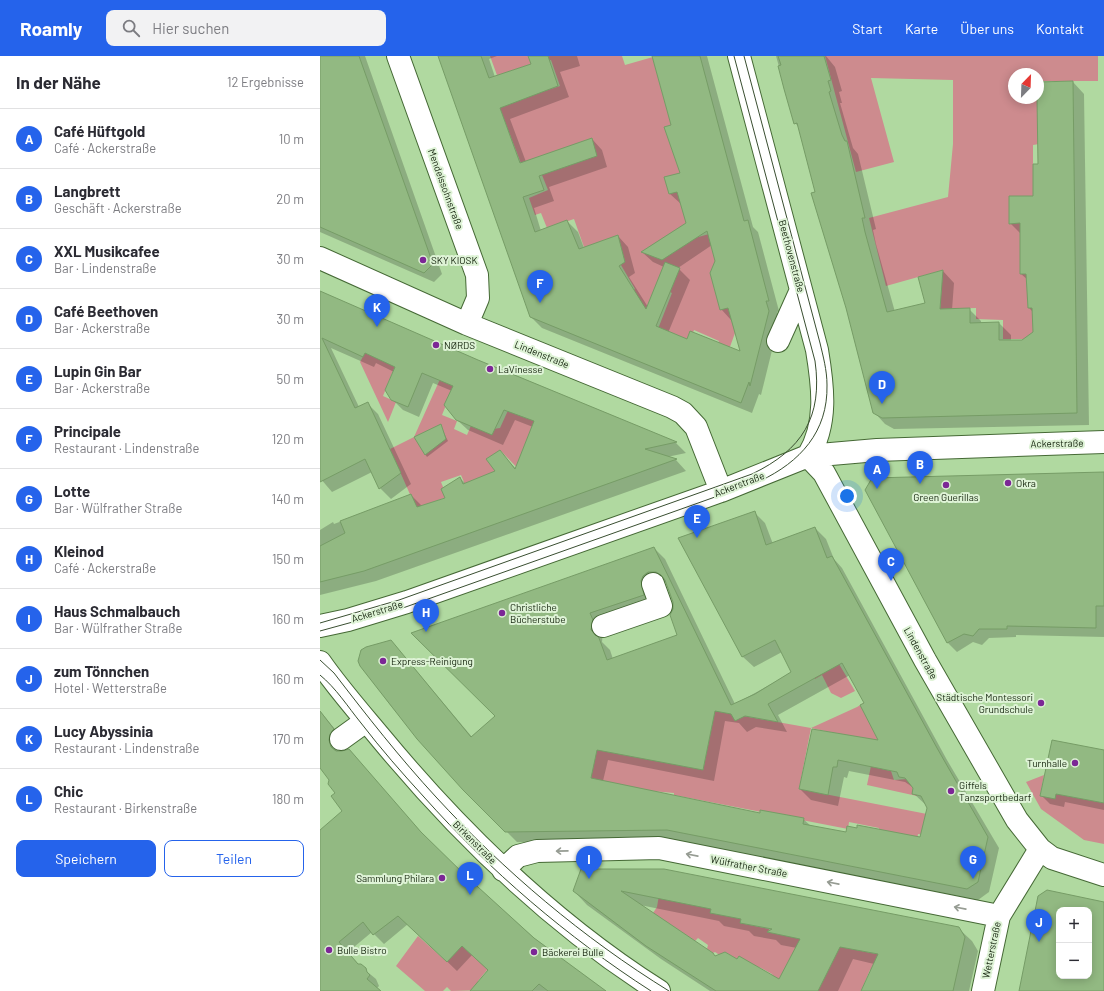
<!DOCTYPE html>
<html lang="de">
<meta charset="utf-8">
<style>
:root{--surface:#fff;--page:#f2f2f3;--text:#2b2b33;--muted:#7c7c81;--line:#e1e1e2;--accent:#2563eb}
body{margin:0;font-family:Barlow,sans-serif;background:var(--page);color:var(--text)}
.controls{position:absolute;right:12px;bottom:12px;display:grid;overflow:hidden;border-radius:8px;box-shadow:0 2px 10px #0003}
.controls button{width:36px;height:36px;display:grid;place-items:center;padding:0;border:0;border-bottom:1px solid var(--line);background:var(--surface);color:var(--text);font:20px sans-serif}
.compass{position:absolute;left:688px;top:12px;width:36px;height:36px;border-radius:50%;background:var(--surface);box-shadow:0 2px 10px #0003;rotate:23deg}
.you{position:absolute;left:527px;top:440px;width:14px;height:14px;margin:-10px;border:3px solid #fff;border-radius:50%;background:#1a73e8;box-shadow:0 0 0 6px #1a73e833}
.badge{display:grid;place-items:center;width:26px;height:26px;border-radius:50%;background:var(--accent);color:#fff;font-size:13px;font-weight:700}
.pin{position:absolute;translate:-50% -33px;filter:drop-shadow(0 1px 2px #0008)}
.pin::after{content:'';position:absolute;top:21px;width:14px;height:12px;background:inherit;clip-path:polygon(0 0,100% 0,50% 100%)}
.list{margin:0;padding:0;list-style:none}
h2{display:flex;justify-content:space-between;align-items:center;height:52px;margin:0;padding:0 16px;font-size:17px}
h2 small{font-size:13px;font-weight:400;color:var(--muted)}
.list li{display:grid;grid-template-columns:26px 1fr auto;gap:12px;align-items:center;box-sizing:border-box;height:60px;padding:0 16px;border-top:1px solid var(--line)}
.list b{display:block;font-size:15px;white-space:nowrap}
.list p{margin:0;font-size:13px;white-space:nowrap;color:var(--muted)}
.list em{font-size:13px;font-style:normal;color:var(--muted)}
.actions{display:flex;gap:8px;padding:12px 16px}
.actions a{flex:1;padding:9px 0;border:1px solid var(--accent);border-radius:8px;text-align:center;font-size:14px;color:var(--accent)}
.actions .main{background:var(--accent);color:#fff}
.icon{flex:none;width:22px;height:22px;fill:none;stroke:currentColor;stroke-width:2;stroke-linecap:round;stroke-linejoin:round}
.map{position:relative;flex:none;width:784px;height:935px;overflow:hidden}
header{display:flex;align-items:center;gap:24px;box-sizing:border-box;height:56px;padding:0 20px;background:var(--accent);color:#fff}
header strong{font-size:19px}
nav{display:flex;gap:22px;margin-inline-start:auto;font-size:14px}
.search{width:280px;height:36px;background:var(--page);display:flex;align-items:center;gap:10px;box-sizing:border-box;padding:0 14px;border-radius:8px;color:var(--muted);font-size:15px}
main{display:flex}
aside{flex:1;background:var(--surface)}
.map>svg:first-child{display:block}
</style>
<header>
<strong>Roamly</strong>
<div class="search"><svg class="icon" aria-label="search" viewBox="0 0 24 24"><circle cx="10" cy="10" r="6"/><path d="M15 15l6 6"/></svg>Hier suchen</div>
<nav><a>Start</a><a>Karte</a><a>Über uns</a><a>Kontakt</a></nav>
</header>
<main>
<aside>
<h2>In der Nähe<small>12 Ergebnisse</small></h2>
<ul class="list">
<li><span class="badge">A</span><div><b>Café Hüftgold</b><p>Café · Ackerstraße</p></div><em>10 m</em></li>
<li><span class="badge">B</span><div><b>Langbrett</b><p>Geschäft · Ackerstraße</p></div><em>20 m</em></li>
<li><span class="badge">C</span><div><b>XXL Musikcafee</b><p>Bar · Lindenstraße</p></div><em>30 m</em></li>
<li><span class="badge">D</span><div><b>Café Beethoven</b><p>Bar · Ackerstraße</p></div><em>30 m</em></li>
<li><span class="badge">E</span><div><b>Lupin Gin Bar</b><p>Bar · Ackerstraße</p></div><em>50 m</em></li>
<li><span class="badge">F</span><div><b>Principale</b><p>Restaurant · Lindenstraße</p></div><em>120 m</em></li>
<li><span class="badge">G</span><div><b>Lotte</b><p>Bar · Wülfrather Straße</p></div><em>140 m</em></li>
<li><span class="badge">H</span><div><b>Kleinod</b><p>Café · Ackerstraße</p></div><em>150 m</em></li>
<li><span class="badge">I</span><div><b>Haus Schmalbauch</b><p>Bar · Wülfrather Straße</p></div><em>160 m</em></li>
<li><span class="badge">J</span><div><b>zum Tönnchen</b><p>Hotel · Wetterstraße</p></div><em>160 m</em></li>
<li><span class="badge">K</span><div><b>Lucy Abyssinia</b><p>Restaurant · Lindenstraße</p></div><em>170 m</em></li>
<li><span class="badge">L</span><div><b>Chic</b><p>Restaurant · Birkenstraße</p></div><em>180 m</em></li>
</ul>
<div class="actions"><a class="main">Speichern</a><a>Teilen</a></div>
</aside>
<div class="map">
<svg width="784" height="935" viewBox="0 0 784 935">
<rect width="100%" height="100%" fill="#b0d9a0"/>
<!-- green -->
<path fill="#cd8b8e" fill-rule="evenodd" d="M170 0H302L305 9 333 1 355 84 375 182 389 178 412 267 419 266 407 299 395 294 399 285 374 274 369 286 338 273 352 237 342 232 331 258 286 251 315 233 294 197 264 191 254 163 227 172 221 157 215 159 209 142 228 134 216 104 202 110 179 50 240 30 231 4 178 22Z
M505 0H778V25H718L719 88 713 89V140H689V167H715L713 283H683V264L656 263V252L620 253 623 214 566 230 549 162 628 141 633 88V24L551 22 574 106 536 116ZM694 18H718V42H694Z
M45 297 75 310 63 340 76 346 68 366 40 306Z
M121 321 135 327 122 359 137 365 134 373 147 379 164 339 166 374 180 372 190 350 226 364 208 423 180 394 169 405 189 426 147 433 141 419 121 426 127 441 96 452 70 393 94 381Z
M485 606 519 608 535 635 521 642 511 637 502 619 495 623Z
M552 642 562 713 571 715 574 724 588 723 597 740 547 729 551 710 524 679 491 672 479 733 607 758 614 781 598 778 597 786 558 779 559 772 529 766 528 773 354 739V737L321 734 254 736 245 686 383 714 395 655 491 672 537 651Z
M724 719 720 740 736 738 784 747V788L764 784 721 753 706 726Z
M339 839 391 853 390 857 421 862 420 867 449 873 448 876 556 898 557 894 561 916 550 914 541 935H498L457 927 452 918 441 912 415 904V902L405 896 401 900 395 896 393 897 387 893 388 889 378 882 375 885 333 857 337 851Z
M98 880 127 906 148 883 158 880 145 893 154 901 167 888 176 903 158 925 169 934 131 935 127 931 123 935H105L76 910Z"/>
<!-- shadow -->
<path fill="#0003" fill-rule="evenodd" d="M0 0H45L122 218 114 226 0 176Z
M119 0H177L169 3 175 21 212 8 209 0H257L260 10 240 16 249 41 190 63 206 106 272 83 282 94 287 111 229 131 234 145 214 152 221 175 247 165 258 176 264 192 298 180 308 191 315 217 309 221 328 251 344 211 333 206 322 196 367 167 361 148 350 138 361 118 352 70 333 0H387L433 171 438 176 459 255 457 256 459 266 441 339 439 338 432 357 222 272 211 261ZM392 189 396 205 401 253 411 264 422 297 367 285 348 277 370 224 358 212Z
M456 0H506L515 11 522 35 519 36 522 47H520L533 92 538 98 556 173 553 174 556 188 575 256 606 248 623 215 634 227 632 254 649 253 661 265V268L679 267 691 279V285H702L714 276 713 256 709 252 708 224 701 218V178L690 167 714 141 719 109 753 26 764 38 769 369 574 373 565 368 554 356 479 71 475 67Z
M0 237 131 294 356 387 366 397 347 401 356 404 366 415 56 525 0 539V474L13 466 14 468 91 439 102 450 126 443 140 422 146 428 177 416 180 395 196 413 213 371 195 364 183 389 148 374 136 363 132 335 113 327 99 361 83 354 72 343 74 316 56 307 54 311 11 292 39 351 47 347 58 358 91 428 71 443 60 432 52 416 12 436 0 422Z
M120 369 128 385 107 401 105 398Z
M784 417V581L696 579V581L669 582 662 589 653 586 637 596 628 587 546 434Z
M434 456 445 467 453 488 495 472 506 483 514 503 522 512 627 704 679 792 669 836 658 844 359 785 197 786 120 708 71 650 41 610 71 585 152 681 176 660 93 577 334 492 345 503 415 648 473 616 462 596 434 611 423 601 359 483ZM347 526 354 546 358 579 293 603 290 594 282 586 283 575 334 549 340 527ZM530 619 546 647 560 685 493 674 480 733 491 744 518 750 524 721 527 722 529 715 585 726 594 732 593 737 608 751 601 782 526 777 491 770 483 763 440 758 283 725 288 704 394 725 405 665 419 667 427 676 436 671 467 676 458 659Z
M0 655 23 683 19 687 18 696 29 694 88 762 126 803 214 882 285 935H151L168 914 152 899 137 915 88 868 64 888 52 876 28 896 39 909 56 923 59 930 56 933 58 935H0V775L24 755 11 724 0 711Z
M784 695V754L745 746 744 751 730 748 721 739Z
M261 814 638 872 652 885 658 895 649 935H542L554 908 533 903 518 935H390L341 903 267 849 254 835ZM320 849 399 865 404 870 429 875 434 880 456 884 461 889 477 892 460 924 417 904 396 901Z"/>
<!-- building -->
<path fill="#92b982" stroke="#769c66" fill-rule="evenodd" d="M0 0H39L113 208 104 217 0 171Z
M118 0H161L169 22 211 8 208 0H228L238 30 180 52 200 107 272 82 277 100 219 120 224 134 203 141 215 176 247 164 259 193 298 179 305 206 299 210 326 253 345 206 360 212 336 270 367 283 370 275 420 295 408 252 400 254 390 217 395 205 387 175 342 204 321 196 366 167 357 136 349 138 344 121 360 117 344 71 351 69 332 0H380L424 165 428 164 449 245H446L449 255 430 330 429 326 421 347 210 261Z
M458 0H504L511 24 508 25 511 35 509 36 522 79 525 85H527L545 162H542L545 176 567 256 605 247 598 221 623 214 620 253 650 252V267L679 266V284H702L713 276 712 252H708L706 218H700V167L689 168V140H713V108H718L717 42 719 40V26L753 25 757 357 562 362 553 357 526 252 491 137 495 136 477 67 474 68 464 33 458 10 461 9Z
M0 235 158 304 357 386 325 393 357 403 44 515 0 526V490L25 477 20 465 91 438 97 451 125 442 121 433 140 421 143 428 175 415 166 403 180 394 195 413 214 365 184 354 172 379 136 364 124 349 133 330 102 317 88 351 71 344 65 334 75 311 45 297 43 301 2 282 35 352 48 346 81 417 59 433 45 403 0 426Z
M121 368 126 383 105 399 94 381Z
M784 416V550H776V572L687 570V573H659L653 580 644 578 627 587 545 434 552 422Z
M435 455 446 489 495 471 507 502 512 500 617 692 668 781 658 826 647 833 347 774 185 776 143 734 97 683 40 610 38 605 41 594 46 591 71 584 151 681 175 660 91 577 334 491 411 649 435 638 471 616 455 584 422 601 358 482ZM328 516H336L341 519 345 524 353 546V553L350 559 357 579 287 604 279 582 271 574 273 564 270 557 324 539 321 525 323 520ZM522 607 544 647 540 649 558 684 492 673 479 733 508 739 513 711H517L518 704 577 716 579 721 585 722 593 732 592 738 601 740 607 752 600 781 537 769V772L527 770 526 776 483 768 484 762 440 754V757L271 722 277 694 383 714 395 655 411 658 415 665 425 660 458 666 448 648Z
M0 655 14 673 10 678 9 684 11 691 16 695H22L29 693 101 776 147 821 214 882 286 935H228L219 928 212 935H150L168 914 142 890 127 906 78 860 53 879 43 866 19 886 38 908H41L46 912 47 916 50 919 47 923 61 935H0V774L22 755 11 740 15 737 8 728 9 724 0 712Z
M732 684 784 694V747L736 738 735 743 720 740Z
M261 813H344L639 871 645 881 633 935H541L558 898 520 891 498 935H396L326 890 253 835ZM301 835 391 853 390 857 421 863 420 867 452 873 447 876 480 883 459 923 419 900 417 903 405 896 395 900 393 897Z
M727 834 784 846V935H699L718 840ZM739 854H769V920H739Z"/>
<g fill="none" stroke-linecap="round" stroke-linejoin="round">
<defs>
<path id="minor" d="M78 0 157 219 158 242 147 268
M419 0 497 294C503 330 508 368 488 400
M0 202 147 268 352 351 363 357 376 371 401 435
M458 285 481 234
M488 400 504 417 605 604 697 764 720 793 732 802 784 819
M0 570 28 564 87 546 401 435 488 400 557 394 784 386
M283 570 341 550 333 528
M0 606C18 632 40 657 60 681 141 779 232 867 339 935
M21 683 46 665
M183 814 198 800 217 795 339 792 679 860
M663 935 679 860 720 793"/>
</defs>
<!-- minor casing -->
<use href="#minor" stroke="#456935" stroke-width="24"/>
<!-- minor -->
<use href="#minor" stroke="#fff" stroke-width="22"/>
<!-- tram -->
<path stroke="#394e30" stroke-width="1" d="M0 567 79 544 432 418C482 394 503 361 495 305L414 0
M0 575 80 553 440 425C480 406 508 376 507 329 507 314 503 300 500 287L424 0
M0 604 14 617C47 660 80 702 116 741 184 815 263 882 349 935
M0 619C16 632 28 651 41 667 61 693 82 717 104 741 170 815 247 881 331 935"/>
</g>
<!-- one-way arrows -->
<defs><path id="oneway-shaft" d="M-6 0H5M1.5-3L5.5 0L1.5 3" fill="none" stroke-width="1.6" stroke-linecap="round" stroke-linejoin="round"/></defs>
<g stroke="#969c93">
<use href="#oneway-shaft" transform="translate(242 795) rotate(179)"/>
<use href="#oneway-shaft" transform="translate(372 799) rotate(-169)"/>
<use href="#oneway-shaft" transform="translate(513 827) rotate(-169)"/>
<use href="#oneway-shaft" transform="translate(640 852) rotate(-169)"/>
</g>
<!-- markers -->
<g fill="#7c2796" stroke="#def3d6" stroke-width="1.5">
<circle cx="103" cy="204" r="4"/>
<circle cx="116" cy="289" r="4"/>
<circle cx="170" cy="313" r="4"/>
<circle cx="688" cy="427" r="4"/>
<circle cx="626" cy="429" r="4"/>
<circle cx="182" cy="557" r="4"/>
<circle cx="63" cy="605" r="4"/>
<circle cx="721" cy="647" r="4"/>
<circle cx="755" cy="707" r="4"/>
<circle cx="631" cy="735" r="4"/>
<circle cx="122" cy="822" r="4"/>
<circle cx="9" cy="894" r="4"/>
<circle cx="214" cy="896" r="4"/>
</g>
<g text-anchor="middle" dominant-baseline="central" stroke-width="4" stroke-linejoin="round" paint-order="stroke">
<!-- street labels -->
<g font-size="10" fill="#15240e" stroke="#def3d6">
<text transform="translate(126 133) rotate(70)">Mendelssohnstraße</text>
<text transform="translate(472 200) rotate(75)">Beethovenstraße</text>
<text transform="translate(222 298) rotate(22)">Lindenstraße</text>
<text transform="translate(737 387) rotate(-1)">Ackerstraße</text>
<text transform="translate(419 428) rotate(-21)">Ackerstraße</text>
<text transform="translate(57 555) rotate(-17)">Ackerstraße</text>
<text transform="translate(601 597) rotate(61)">Lindenstraße</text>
<text transform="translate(155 786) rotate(45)">Birkenstraße</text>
<text transform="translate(429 810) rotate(11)">Wülfrather Straße</text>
<text transform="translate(671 894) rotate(-78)">Wetterstraße</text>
</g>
<!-- poi labels -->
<g font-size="10" fill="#15240e" stroke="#def3d6" text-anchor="start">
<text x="111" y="204">SKY KIOSK</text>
<text x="124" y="289">NØRDS</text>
<text x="178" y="313">LaVinesse</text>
<text x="696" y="427">Okra</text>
<text x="626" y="441" text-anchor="middle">Green Guerillas</text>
<text x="190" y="551">Christliche<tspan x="190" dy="12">Bücherstube</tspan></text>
<text x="71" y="605">Express-Reinigung</text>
<text x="713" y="641" text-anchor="end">Städtische Montessori<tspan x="713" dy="12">Grundschule</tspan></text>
<text x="747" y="707" text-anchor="end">Turnhalle</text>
<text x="639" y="729">Giffels<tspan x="639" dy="12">Tanzsportbedarf</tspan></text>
<text x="114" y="822" text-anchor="end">Sammlung Philara</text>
<text x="17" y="894">Bulle Bistro</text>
<text x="222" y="896">Bäckerei Bulle</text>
</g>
</g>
</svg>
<div class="controls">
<button>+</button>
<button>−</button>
</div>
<svg class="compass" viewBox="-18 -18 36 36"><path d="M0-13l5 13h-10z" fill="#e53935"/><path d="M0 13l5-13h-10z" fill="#7c7c81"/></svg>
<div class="you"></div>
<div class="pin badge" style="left:557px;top:433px">A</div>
<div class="pin badge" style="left:600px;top:428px">B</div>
<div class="pin badge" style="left:571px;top:525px">C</div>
<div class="pin badge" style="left:562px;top:348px">D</div>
<div class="pin badge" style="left:377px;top:482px">E</div>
<div class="pin badge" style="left:220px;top:247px">F</div>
<div class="pin badge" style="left:653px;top:823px">G</div>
<div class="pin badge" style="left:106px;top:576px">H</div>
<div class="pin badge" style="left:269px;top:823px">I</div>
<div class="pin badge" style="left:719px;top:886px">J</div>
<div class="pin badge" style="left:57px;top:271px">K</div>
<div class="pin badge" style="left:150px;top:839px">L</div>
</div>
</main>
